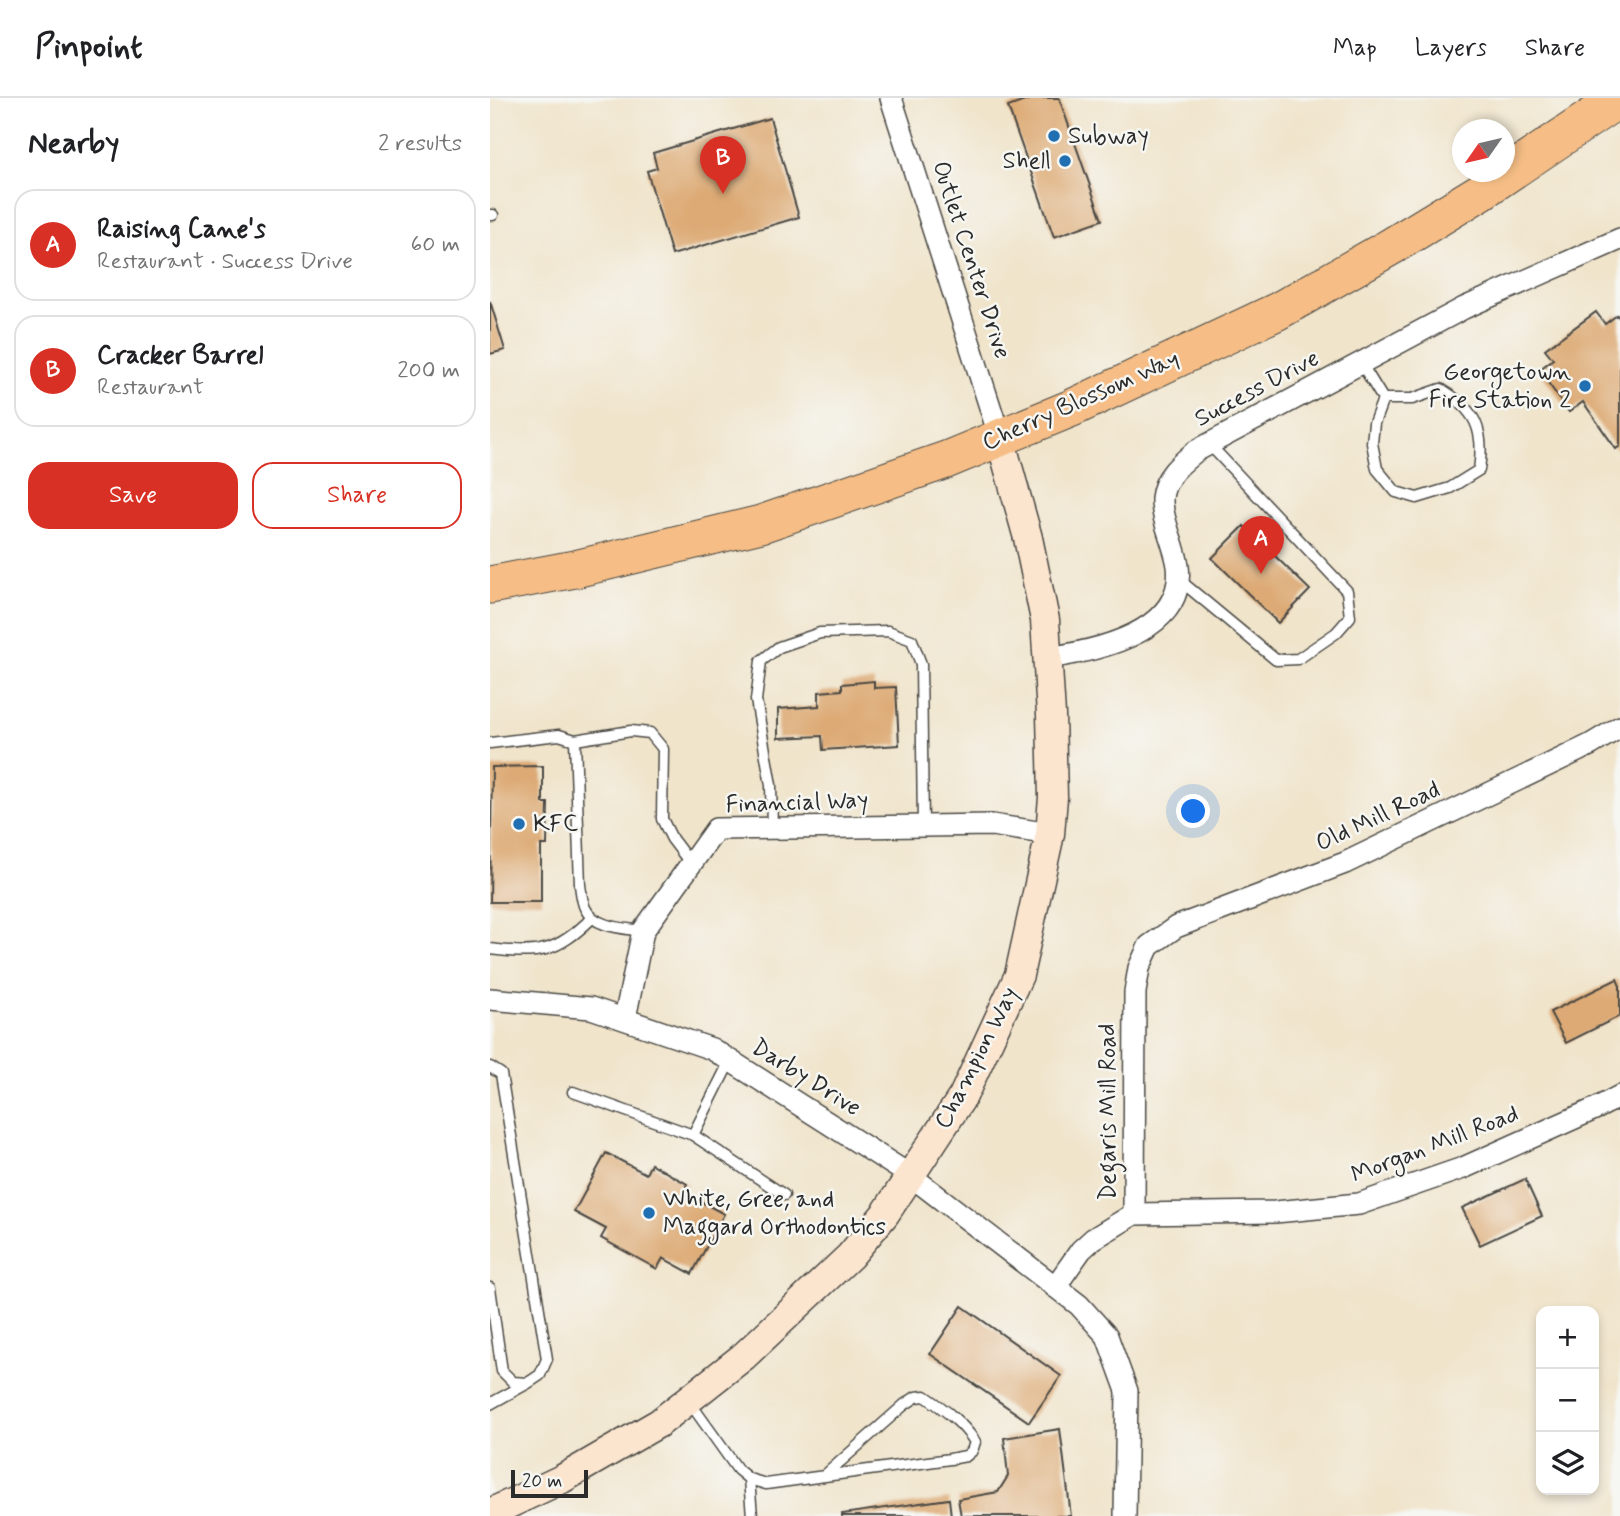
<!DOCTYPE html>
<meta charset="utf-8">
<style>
:root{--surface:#fff;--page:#f2f2f2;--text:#202124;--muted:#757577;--line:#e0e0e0;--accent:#d93025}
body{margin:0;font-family:Mynerve,sans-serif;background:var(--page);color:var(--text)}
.controls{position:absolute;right:21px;bottom:21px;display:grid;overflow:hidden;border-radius:14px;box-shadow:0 4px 10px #0003}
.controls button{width:63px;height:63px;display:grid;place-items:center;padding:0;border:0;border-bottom:2px solid var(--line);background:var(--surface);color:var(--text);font:35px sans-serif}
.compass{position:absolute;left:962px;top:21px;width:63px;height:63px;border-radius:50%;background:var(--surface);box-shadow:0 4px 10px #0003;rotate:236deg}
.scale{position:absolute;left:21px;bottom:18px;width:77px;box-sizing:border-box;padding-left:7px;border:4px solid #2b2b2b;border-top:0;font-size:19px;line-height:24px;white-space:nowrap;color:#2b2b2b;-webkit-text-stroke:5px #f6f6f2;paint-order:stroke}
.you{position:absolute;left:704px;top:714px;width:24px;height:24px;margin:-18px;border:5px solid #fff;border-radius:50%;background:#1a73e8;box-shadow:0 0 0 10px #1a73e833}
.badge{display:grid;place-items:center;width:46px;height:46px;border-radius:50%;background:var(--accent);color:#fff;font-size:23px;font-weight:700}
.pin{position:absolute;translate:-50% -58px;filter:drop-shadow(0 2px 4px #0008)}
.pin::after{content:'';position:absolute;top:37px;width:24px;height:21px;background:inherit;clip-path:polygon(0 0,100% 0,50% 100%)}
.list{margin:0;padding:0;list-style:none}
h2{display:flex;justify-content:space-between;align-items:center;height:91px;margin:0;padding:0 28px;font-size:30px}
h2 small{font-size:23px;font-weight:400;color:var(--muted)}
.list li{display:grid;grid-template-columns:46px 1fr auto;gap:21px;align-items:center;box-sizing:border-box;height:112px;margin:0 14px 14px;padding:0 14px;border:2px solid var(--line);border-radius:21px}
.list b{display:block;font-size:26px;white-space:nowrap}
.list p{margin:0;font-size:23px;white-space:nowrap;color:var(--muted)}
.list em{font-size:23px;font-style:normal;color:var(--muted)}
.actions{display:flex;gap:14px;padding:21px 28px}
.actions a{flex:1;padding:16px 0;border:2px solid var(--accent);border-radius:21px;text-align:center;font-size:24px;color:var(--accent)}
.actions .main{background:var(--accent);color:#fff}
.icon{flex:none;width:38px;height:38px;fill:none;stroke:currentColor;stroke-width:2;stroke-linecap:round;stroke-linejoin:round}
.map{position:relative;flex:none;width:1130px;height:1418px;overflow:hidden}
header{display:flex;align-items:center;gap:42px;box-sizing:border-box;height:98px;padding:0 35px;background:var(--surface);border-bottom:2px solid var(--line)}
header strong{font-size:33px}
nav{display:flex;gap:38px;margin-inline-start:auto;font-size:24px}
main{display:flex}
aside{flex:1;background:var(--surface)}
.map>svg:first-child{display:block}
</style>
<header>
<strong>Pinpoint</strong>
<nav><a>Map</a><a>Layers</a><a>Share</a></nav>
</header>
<main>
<aside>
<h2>Nearby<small>2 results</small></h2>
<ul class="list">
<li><span class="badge">A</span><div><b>Raising Cane's</b><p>Restaurant · Success Drive</p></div><em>60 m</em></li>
<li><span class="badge">B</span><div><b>Cracker Barrel</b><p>Restaurant</p></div><em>200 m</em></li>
</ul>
<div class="actions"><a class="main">Save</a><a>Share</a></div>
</aside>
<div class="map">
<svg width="1130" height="1418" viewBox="0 0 1130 1418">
<rect width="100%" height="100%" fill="#f6f6f2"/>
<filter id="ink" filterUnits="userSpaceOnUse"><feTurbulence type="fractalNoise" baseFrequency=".0143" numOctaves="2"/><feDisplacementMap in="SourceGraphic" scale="14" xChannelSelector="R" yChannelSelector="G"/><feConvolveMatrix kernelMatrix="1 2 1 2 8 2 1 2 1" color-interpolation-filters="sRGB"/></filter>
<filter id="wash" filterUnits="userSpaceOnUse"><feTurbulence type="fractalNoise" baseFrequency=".00686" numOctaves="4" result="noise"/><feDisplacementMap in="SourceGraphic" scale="28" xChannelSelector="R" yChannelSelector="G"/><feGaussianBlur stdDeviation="1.57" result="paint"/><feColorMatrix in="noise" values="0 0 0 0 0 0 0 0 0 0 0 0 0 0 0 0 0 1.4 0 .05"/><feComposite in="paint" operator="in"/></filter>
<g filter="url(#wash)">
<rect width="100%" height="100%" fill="#f0e4cb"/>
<g id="blocks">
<!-- building -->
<path fill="#ddaa74" d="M543 0H569L612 122 564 139 518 9Z
M280 20 309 119 182 157 157 73 167 70 163 55Z
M0 203 15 252 0 256Z
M1106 214 1115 226 1127 217 1130 221V348L1126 351 1093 304 1079 314 1049 272 1063 261 1055 251Z
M754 428 820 492 788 525 722 460Z
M384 583V590L406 589 409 647 333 652 332 638 288 640V611L329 608V594L352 592V586Z
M53 668V705H58L57 747H51V804H0L2 669Z
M1127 881 1130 888V918L1076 945 1060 914Z
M116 1055 156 1076 161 1066 197 1086 193 1094 234 1116 202 1176 173 1160 167 1171 111 1140 116 1131 84 1114Z
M1035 1081 1052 1118 990 1147 972 1110Z
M472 1208 571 1278 539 1324 440 1256Z
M570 1331 581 1418H471L468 1401 508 1394 518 1378 514 1340Z
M459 1401 461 1418H352V1416Z"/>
</g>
</g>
<g filter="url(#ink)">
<use href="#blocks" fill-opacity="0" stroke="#494743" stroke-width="2"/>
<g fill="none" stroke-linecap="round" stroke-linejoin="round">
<defs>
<path id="lane" d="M0 117H3
M871 265 893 301H922L951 291C986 312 995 332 989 372L960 390 927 400 906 394 887 371 882 345 884 325 893 301
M687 480 786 562 808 561 846 535 860 519 857 493 719 346
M85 642 141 633 160 635 173 651 172 721 182 741 201 766
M0 645 69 637 85 642 90 787C91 794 92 804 95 810 104 830 134 830 153 833
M282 730 281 687 266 602 271 563 289 549 330 535 398 533 422 542 431 566 433 728
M0 851C49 857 66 855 102 820
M0 969 11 976 57 1261 50 1277 38 1285 23 1284 12 1273 0 1190
M83 994 203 1037 294 1097
M203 1037 240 963
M198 1302 248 1372 259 1381 276 1386 460 1361 476 1358 482 1353 485 1344C473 1325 454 1311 435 1298L426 1299 414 1307 334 1378
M0 1306 38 1285
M259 1381 262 1418"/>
<path id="street" d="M401 0 510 340
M557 560C606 553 696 534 688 468 685 446 671 422 672 400 674 379 690 366 706 353L974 210 1130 141
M0 901 101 910 222 951 421 1078 589 1207 617 1238 637 1293 635 1418
M135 920 153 833 226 731 502 727 560 736
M644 1116 645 894 649 870 659 848 686 829 855 765 1100 647 1130 629
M565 1189 591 1152 603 1141 644 1116 785 1114 869 1106 973 1070 1107 1010 1130 998"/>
<path id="secondary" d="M0 1415 72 1381 169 1325 254 1258 360 1158 395 1116 473 998 529 877 560 736 563 699 561 617 555 522 538 440 510 340"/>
<path id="highway" d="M0 487 85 471 271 426 456 362 582 310 788 213 902 148 992 93 1130 0"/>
</defs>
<!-- lane casing -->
<use href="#lane" stroke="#494743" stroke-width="13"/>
<!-- street casing -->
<use href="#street" stroke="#494743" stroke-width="24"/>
<!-- secondary casing -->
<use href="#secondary" stroke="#494743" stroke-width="31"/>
<!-- highway casing -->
<use href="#highway" stroke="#494743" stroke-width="39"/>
<!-- lane -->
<use href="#lane" stroke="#fff" stroke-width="10"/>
<!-- street -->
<use href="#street" stroke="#fff" stroke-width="21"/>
<!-- secondary -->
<use href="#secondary" stroke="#fbe5cf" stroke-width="28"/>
<!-- highway -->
<use href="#highway" stroke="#f6be86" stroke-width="37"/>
</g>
</g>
<!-- markers -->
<g fill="#1f6fb2" stroke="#f6f6f2" stroke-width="2.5">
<circle cx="564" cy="38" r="7"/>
<circle cx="575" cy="63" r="7"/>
<circle cx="1095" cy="288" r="7"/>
<circle cx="29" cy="726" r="7"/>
<circle cx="159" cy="1115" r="7"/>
</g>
<g text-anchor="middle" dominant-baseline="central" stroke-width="5" stroke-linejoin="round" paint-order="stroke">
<!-- poi labels -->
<g font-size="24" fill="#2b2b2b" stroke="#f6f6f2" text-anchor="start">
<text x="578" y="38">Subway</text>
<text x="561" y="63" text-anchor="end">Shell</text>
<text x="1081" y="274" text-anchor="end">Georgetown<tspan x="1081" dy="28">Fire Station 2</tspan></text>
<text x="43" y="726">KFC</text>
<text x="173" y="1101">White, Gree, and<tspan x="173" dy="28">Maggard Orthodontics</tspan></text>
</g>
<!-- street labels -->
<g font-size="24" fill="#2b2b2b" stroke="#f6f6f2">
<text transform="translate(481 162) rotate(72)">Outlet Center Drive</text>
<text transform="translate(767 291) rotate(-28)">Success Drive</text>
<text transform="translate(591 303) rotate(-24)">Cherry Blossom Way</text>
<text transform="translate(307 705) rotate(-2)">Financial Way</text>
<text transform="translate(888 719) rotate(-25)">Old Mill Road</text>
<text transform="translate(487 960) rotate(-63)">Champion Way</text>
<text transform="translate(316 980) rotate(32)">Darby Drive</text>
<text transform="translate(618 1014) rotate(-90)">Degaris Mill Road</text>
<text transform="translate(945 1047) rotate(-21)">Morgan Mill Road</text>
</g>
</g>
</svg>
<div class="controls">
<button>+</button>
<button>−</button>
<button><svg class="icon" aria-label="layers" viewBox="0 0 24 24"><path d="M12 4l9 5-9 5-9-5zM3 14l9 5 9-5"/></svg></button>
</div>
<svg class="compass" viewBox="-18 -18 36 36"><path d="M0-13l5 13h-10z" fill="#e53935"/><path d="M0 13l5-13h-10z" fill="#757577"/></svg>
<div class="scale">20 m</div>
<div class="you"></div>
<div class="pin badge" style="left:771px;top:476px">A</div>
<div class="pin badge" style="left:233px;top:96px">B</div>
</div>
</main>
